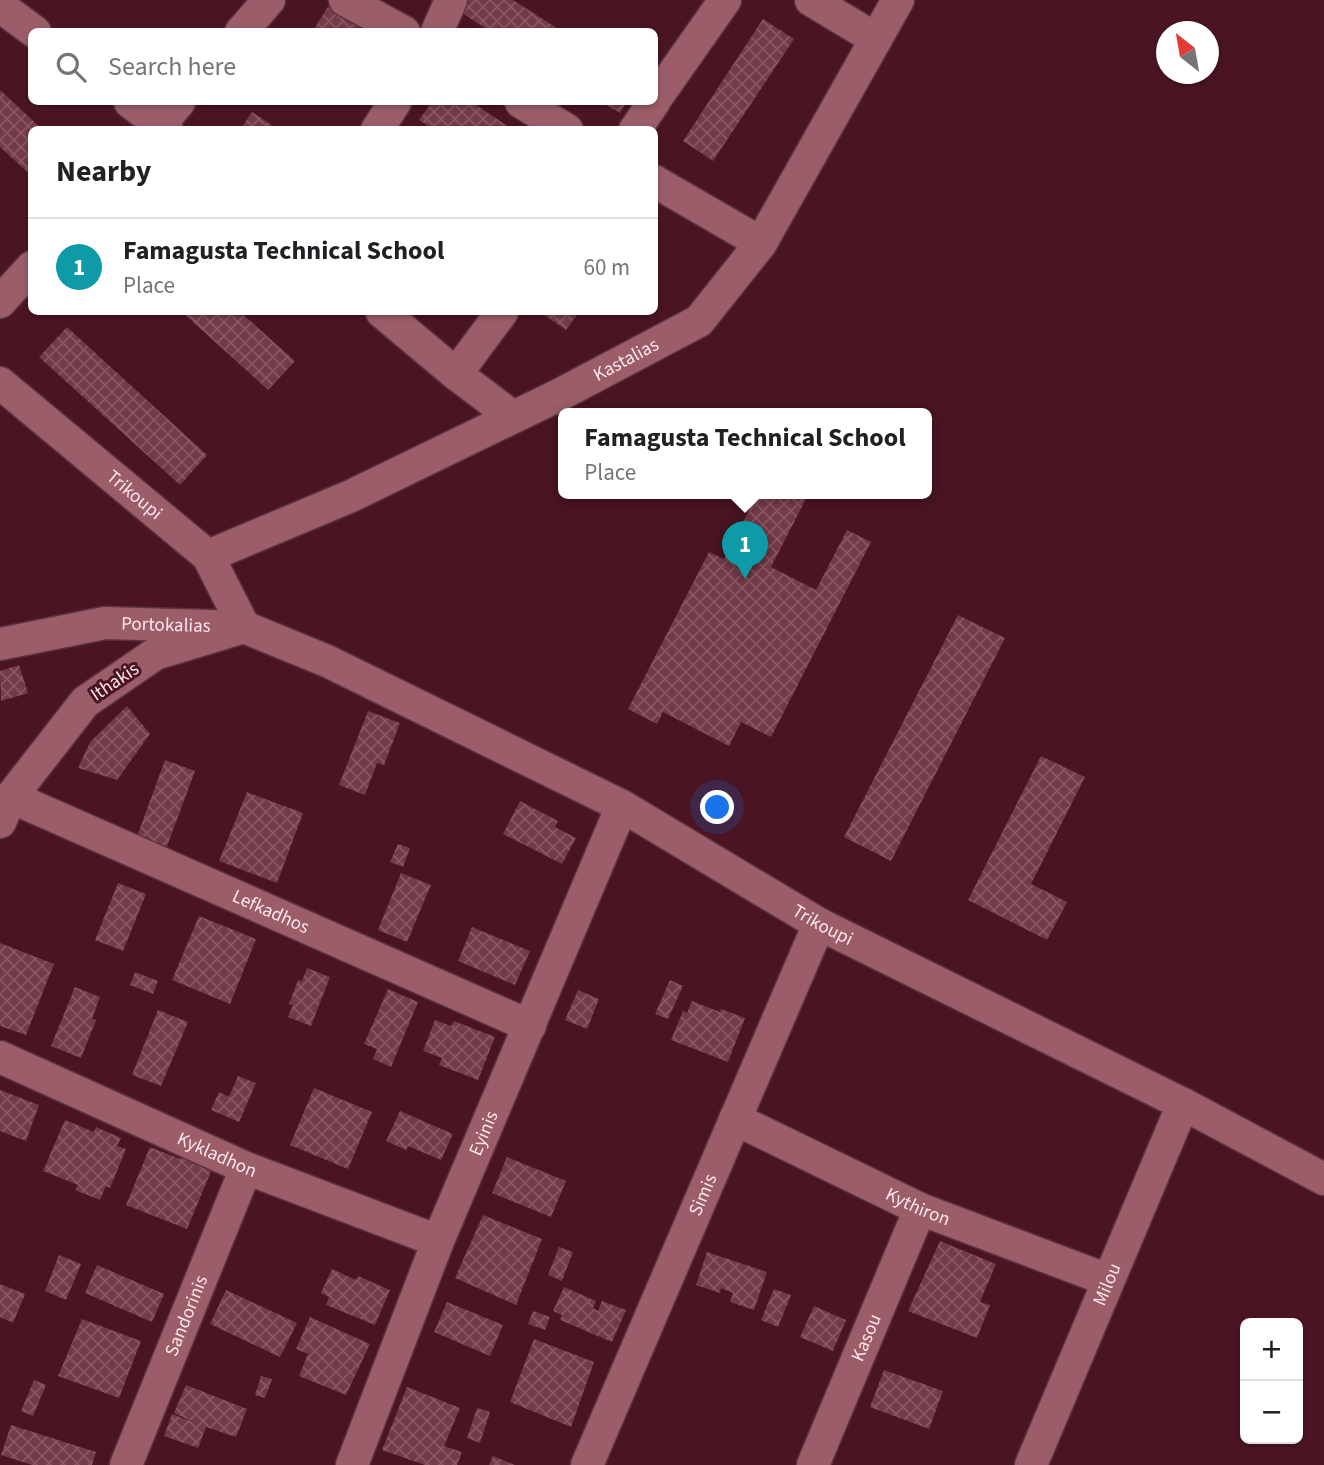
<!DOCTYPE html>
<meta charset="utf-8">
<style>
:root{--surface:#fff;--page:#f2f2f2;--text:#202124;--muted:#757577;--line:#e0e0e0;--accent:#ea580c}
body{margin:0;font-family:"Source Sans 3",sans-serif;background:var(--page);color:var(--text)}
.controls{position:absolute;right:21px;bottom:21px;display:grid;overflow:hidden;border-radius:10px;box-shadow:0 2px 5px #0004}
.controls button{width:63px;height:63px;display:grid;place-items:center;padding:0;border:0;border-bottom:2px solid var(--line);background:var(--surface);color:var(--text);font:35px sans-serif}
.compass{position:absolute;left:1156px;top:21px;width:63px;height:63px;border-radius:50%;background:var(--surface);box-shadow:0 2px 5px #0004;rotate:329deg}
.you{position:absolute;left:718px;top:808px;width:24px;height:24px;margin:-18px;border:5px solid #fff;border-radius:50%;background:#1a73e8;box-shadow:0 0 0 10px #1a73e833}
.badge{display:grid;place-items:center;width:46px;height:46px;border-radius:50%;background:var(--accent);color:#fff;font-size:23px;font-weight:700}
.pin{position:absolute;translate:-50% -58px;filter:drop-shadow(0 2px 4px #0008)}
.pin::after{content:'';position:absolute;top:37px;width:24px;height:21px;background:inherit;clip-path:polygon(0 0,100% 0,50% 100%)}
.popup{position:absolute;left:558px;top:408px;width:374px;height:91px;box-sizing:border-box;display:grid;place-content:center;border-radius:10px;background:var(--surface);filter:drop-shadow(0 2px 5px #0005);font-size:23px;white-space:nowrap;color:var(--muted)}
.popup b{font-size:26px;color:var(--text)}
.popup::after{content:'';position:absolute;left:50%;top:100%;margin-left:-14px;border:14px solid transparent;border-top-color:var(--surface)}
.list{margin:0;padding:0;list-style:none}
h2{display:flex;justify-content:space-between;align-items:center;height:91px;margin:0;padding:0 28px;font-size:30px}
h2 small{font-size:23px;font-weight:400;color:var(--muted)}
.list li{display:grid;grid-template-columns:46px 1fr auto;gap:21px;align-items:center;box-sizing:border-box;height:98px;padding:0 28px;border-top:2px solid var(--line)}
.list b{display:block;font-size:26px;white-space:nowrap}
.list p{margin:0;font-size:23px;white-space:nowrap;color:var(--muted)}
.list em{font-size:23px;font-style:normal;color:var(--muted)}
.icon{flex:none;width:38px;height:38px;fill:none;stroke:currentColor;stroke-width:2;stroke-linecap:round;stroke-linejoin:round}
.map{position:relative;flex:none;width:1324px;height:1465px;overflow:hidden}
.search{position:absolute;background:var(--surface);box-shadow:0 2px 5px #0004;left:28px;top:28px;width:630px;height:77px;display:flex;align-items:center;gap:18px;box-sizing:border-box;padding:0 24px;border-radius:10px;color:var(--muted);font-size:26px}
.panel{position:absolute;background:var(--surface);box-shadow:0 2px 5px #0004;left:28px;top:126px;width:630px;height:189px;border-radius:10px}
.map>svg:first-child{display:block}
</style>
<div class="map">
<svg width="1324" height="1465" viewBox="0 0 1324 1465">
<defs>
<pattern id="building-cross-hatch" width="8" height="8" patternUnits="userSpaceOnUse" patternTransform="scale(1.75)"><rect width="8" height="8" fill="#743a47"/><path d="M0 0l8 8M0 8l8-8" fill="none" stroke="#895662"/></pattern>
</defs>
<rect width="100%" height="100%" fill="#4a1423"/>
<!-- building -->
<path fill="url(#building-cross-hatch)" d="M466 0H513L563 32H491L459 11Z
M328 7 366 32H312Z
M763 19 794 39 713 161 683 141Z
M0 90 43 130H32V176L0 147Z
M432 102H472L513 130H434L419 120Z
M602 102H627L620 113Z
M252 112 279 130H240Z
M182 312H240L295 361 268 390Z
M540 312H579L566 330Z
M67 327 207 455 180 485 39 357Z
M758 493H809L771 567 816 590 847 530 871 542 771 737 741 722 729 746 663 712 657 724 628 709 709 552 724 559Z
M958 615 1005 638 891 861 844 837Z
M19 665 28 693 1 701 0 671Z
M127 706 150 734 117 780 78 768 90 742Z
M368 711 400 723 384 765 377 763 365 795 339 785Z
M1041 756 1085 777 1031 884 1067 902 1047 940 968 900Z
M165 760 195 771 166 849 136 839Z
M247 792 303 813 277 883 219 861Z
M520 801 558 821 555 827 576 838 562 864 503 834Z
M398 844 410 848 403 867 390 862Z
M401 873 431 885 407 942 378 930Z
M118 883 146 894 123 951 95 940Z
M199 916 256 939 230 1004 172 980Z
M472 927 530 951 515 985 458 961Z
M0 943 54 964 26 1035 0 1026Z
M307 968 330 977 311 1026 288 1017 293 1005 289 1004 298 980 302 981Z
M135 972 158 981 153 994 130 985Z
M670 980 683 986 668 1019 655 1014Z
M75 987 100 997 92 1019 96 1020 81 1058 51 1046Z
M388 989 418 1002 391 1067 373 1059 377 1049 364 1044Z
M578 990 599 999 587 1029 565 1020Z
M692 1001 720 1012 721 1009 745 1018 728 1062 671 1040 683 1011 687 1013Z
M158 1010 188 1022 161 1086 132 1075Z
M435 1020 451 1026 454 1021 495 1037 478 1080 439 1065 442 1058 423 1051Z
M238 1076 256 1083 239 1122 211 1110 219 1092 229 1097Z
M314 1088 372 1112 348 1169 290 1145Z
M0 1090 39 1105 26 1141 0 1131Z
M400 1111 453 1134 441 1160 408 1146 406 1150 386 1141Z
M65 1120 94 1132 96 1127 121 1138 117 1146 126 1149 110 1188 106 1186 100 1200 75 1190 78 1185 43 1171Z
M150 1147 180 1159 182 1156 212 1169 187 1229 126 1205Z
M507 1157 566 1181 551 1217 492 1193Z
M483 1215 542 1239 516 1305 455 1278Z
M940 1241 996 1264 980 1302 990 1305 977 1338 908 1311Z
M559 1247 573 1252 562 1281 548 1275Z
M707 1252 767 1272 754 1310 730 1302 733 1293 721 1288 720 1293 696 1285Z
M59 1255 81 1264 66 1300 45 1291Z
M97 1265 164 1294 152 1322 85 1293Z
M332 1269 356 1280 358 1276 390 1290 375 1325 326 1305 329 1297 321 1293Z
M0 1284 25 1294 13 1323 0 1317Z
M564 1287 596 1301 593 1308 598 1311 602 1301 626 1310 612 1342 560 1320 562 1315 553 1311Z
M774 1289 791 1295 778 1327 761 1320Z
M226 1290 297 1323 280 1357 210 1324Z
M447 1302 503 1325 490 1356 434 1332Z
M814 1306 846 1320 833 1351 800 1337Z
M533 1311 550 1317 545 1330 528 1324Z
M310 1317 370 1344 346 1395 299 1376 308 1354 296 1349Z
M82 1319 141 1341 119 1398 58 1376Z
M534 1339 594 1362 571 1427 510 1402Z
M884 1370 943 1391 929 1429 870 1407Z
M261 1376 272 1379 265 1398 255 1395Z
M34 1380 46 1385 33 1416 21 1411Z
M186 1385 247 1409 236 1437 206 1427 198 1448 164 1436 172 1414 196 1423 174 1413Z
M407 1387 460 1408 444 1446 462 1452 457 1465H425L382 1450Z
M477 1408 490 1412 480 1443 467 1438Z
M11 1425 96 1452 92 1465H32L1 1455Z
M493 1456 515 1465H489Z"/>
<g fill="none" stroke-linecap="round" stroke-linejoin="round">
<defs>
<g id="street">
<path d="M345 0 404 32"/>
<path d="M811 0 876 39"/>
<path d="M0 6 35 32"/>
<path d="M241 32 269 0"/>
<path d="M437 32 451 0"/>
<path d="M654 101 725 0"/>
<path d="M130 102 167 130"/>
<path d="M521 102 567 130"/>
<path d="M155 130 179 102"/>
<path d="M377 130 395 102"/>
<path d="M635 130 654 102"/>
<path d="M654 181 761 243"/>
<path d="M0 302 32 267"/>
<path d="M382 312 456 374 513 417"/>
<path d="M456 374 502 312"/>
<path id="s1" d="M0 383 208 556 244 627 155 654 85 702 11 797 0 822"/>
<path id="s2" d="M208 556 351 496 561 394 699 321 761 243 898 0"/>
<path id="s3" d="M0 644 105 623 244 627 327 661 622 806 819 924 1183 1104 1324 1179"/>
<path id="s4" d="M11 797 530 1026"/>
<path id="s5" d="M0 1057 246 1168 438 1241"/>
<path id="s6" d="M735 1119 920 1209 1108 1280"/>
<path id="s7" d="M126 1465 246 1168"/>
<path id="s8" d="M352 1465 438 1241 622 806"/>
<path id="s9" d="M587 1465 819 924"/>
<path id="s10" d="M813 1465 920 1209"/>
<path id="s11" d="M1031 1465 1183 1104"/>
</g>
</defs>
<!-- street casing -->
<use href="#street" stroke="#5b333e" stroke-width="35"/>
<!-- street -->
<use href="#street" stroke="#9a5d69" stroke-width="32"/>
</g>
<g text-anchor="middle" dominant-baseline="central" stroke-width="6" stroke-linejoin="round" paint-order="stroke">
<!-- street labels -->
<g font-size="19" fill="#fde6ea" stroke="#4a1423">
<text stroke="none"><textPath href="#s2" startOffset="462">Kastalias</textPath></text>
<text stroke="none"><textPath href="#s1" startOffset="175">Trikoupi</textPath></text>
<text stroke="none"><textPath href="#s3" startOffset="168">Portokalias</textPath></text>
<text transform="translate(115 682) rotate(-34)">Ithakis</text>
<text stroke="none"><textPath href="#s4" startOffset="284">Lefkadhos</textPath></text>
<text stroke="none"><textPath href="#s3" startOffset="898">Trikoupi</textPath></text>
<text stroke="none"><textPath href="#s8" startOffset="357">Eyinis</textPath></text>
<text stroke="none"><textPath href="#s5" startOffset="238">Kykladhon</textPath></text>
<text stroke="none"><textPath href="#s9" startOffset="294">Simis</textPath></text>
<text stroke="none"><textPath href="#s6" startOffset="203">Kythiron</textPath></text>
<text stroke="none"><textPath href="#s11" startOffset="196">Milou</textPath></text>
<text stroke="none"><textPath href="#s7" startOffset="161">Sandorinis</textPath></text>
<text stroke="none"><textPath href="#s10" startOffset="138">Kasou</textPath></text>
</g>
</g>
</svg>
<div class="controls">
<button>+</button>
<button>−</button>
</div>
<svg class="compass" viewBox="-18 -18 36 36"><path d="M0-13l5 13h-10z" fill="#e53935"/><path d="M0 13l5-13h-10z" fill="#757577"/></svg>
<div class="you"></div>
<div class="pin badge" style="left:745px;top:579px;background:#0f9aa8">1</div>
<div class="popup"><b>Famagusta Technical School</b>Place</div>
<div class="search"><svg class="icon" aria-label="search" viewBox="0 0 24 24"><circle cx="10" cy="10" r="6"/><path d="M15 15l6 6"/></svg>Search here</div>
<section class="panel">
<h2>Nearby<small></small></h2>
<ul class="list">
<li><span class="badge" style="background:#0f9aa8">1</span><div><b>Famagusta Technical School</b><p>Place</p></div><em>60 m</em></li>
</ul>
</section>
</div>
